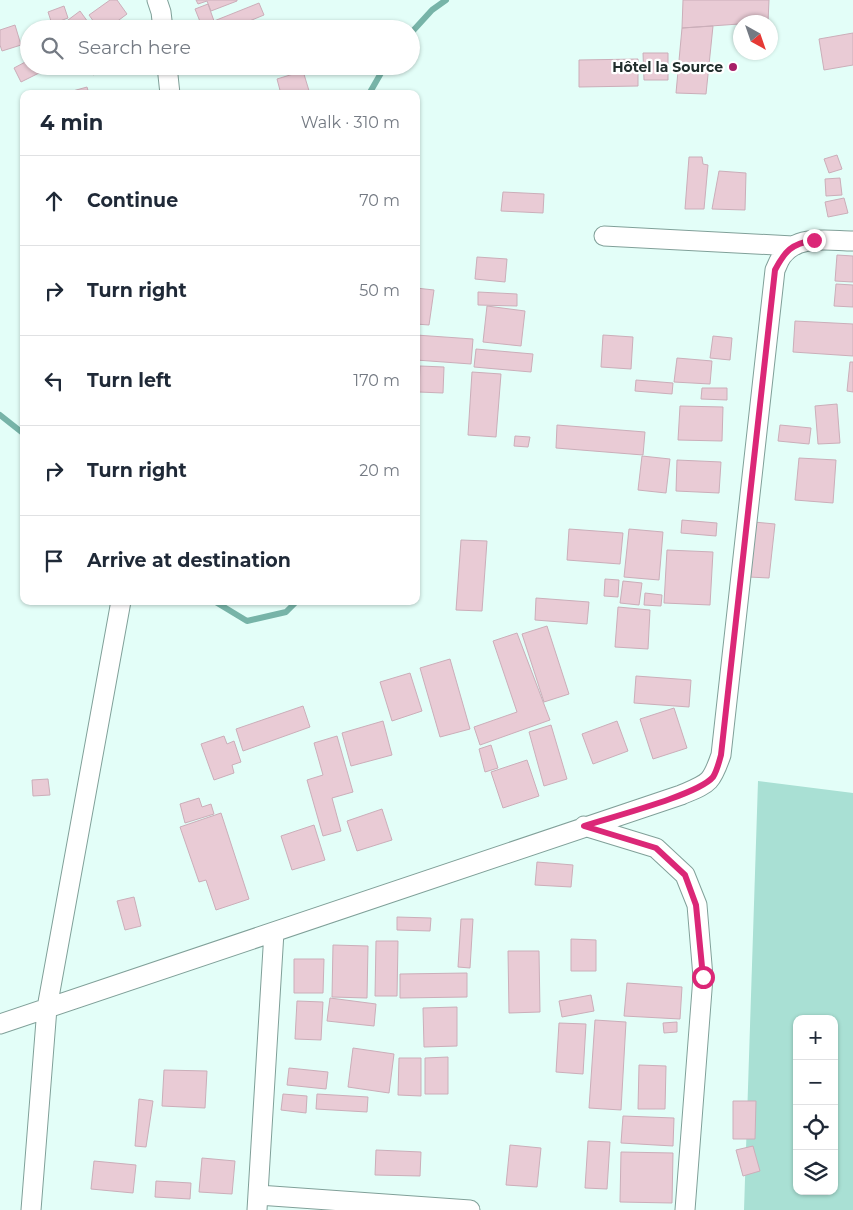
<!DOCTYPE html>
<meta charset="utf-8">
<style>
:root{--surface:#fff;--page:#f2f2f3;--text:#1f2937;--muted:#747a83;--line:#e0e1e3}
body{margin:0;font-family:Montserrat,sans-serif;background:var(--page);color:var(--text)}
.controls{position:absolute;right:15px;bottom:15px;display:grid;overflow:hidden;border-radius:10px;box-shadow:0 1px 4px #0004}
.controls button{width:45px;height:45px;display:grid;place-items:center;padding:0;border:0;border-bottom:1px solid var(--line);background:var(--surface);color:var(--text);font:25px sans-serif}
.compass{position:absolute;left:733px;top:15px;width:45px;height:45px;border-radius:50%;background:var(--surface);box-shadow:0 1px 4px #0004;rotate:140deg}
.stop{position:absolute;width:15px;height:15px;margin:-11px;border:4px solid #db2777;border-radius:50%;background:#fff}
.stop.end{background:#db2777;border-color:#fff;box-shadow:0 1px 5px #0008}
.list{margin:0;padding:0;list-style:none}
h2{display:flex;justify-content:space-between;align-items:center;height:65px;margin:0;padding:0 20px;font-size:21px}
h2 small{font-size:16px;font-weight:400;color:var(--muted)}
.list li{display:grid;grid-template-columns:32px 1fr auto;gap:15px;align-items:center;box-sizing:border-box;height:90px;padding:0 20px;border-top:1px solid var(--line)}
.list b{display:block;font-size:19px;white-space:nowrap}
.list em{font-size:16px;font-style:normal;color:var(--muted)}
.icon{flex:none;width:28px;height:28px;fill:none;stroke:currentColor;stroke-width:2;stroke-linecap:round;stroke-linejoin:round}
.map{position:relative;flex:none;width:853px;height:1210px;overflow:hidden}
.search{position:absolute;background:var(--surface);box-shadow:0 1px 4px #0004;left:20px;top:20px;width:400px;height:55px;display:flex;align-items:center;gap:12px;box-sizing:border-box;padding:0 18px;border-radius:28px;color:var(--muted);font-size:19px}
.panel{position:absolute;background:var(--surface);box-shadow:0 1px 4px #0004;left:20px;top:90px;width:400px;height:515px;border-radius:10px}
.map>svg:first-child{display:block}
</style>
<div class="map">
<svg width="853" height="1210" viewBox="0 0 853 1210">
<rect width="100%" height="100%" fill="#e3fef8"/>
<!-- green -->
<path fill="#a9e0d4" fill-rule="evenodd" d="M758 781 853 793V1210H744ZM797 1019H834V1191H797Z"/>
<g fill="none" stroke-linecap="round" stroke-linejoin="round">
<!-- stream -->
<path stroke="#77b4a8" stroke-width="6" d="M411 33 432 10 446 0
M369 94 385 66
M0 415 24 434
M214 601 247 621 286 612 297 601"/>
</g>
<!-- building -->
<path fill="#e9cbd5" stroke="#cbaeb9" d="M110 0H117L127 14 107 29H99L89 15Z
M196 0H237V1L211 11 207 1 198 4Z
M683 0H769L768 22 682 28Z
M259 3 264 15 230 29H203L195 9 208 4 214 21Z
M64 6 68 18 52 24 48 12Z
M80 11 93 29H68L64 23Z
M15 25 21 45 2 51 0 45V30Z
M713 26 706 94 676 93 682 28Z
M853 33V65L824 70 819 39Z
M643 53H668V80H644Z
M638 59V86L579 87V60Z
M29 60V66H53L21 82 14 68Z
M88 66H109L93 75Z
M303 71 310 94H281L277 79Z
M87 87 89 94H62Z
M837 155 842 169 829 173 824 159Z
M689 157H702L703 164 708 165 704 209H685Z
M719 171 746 173 745 210 712 209Z
M840 178 842 195 826 196 825 179Z
M503 192 544 194 543 213 501 211Z
M844 198 848 213 828 217 825 202Z
M837 255 853 256V282L835 281Z
M477 257 507 259 505 282 475 279Z
M836 284 853 285V307L834 306Z
M416 288 434 290 429 325 416 324Z
M478 292 517 294V306L478 305Z
M487 306 525 311 521 346 483 342Z
M795 321 853 324V356L793 352Z
M416 335 473 339 471 364 416 360Z
M603 335 633 337 631 369 601 367Z
M713 336 732 338 730 360 710 358Z
M476 349 533 354 531 372 474 367Z
M677 358 712 361 710 384 674 382Z
M850 362H853V392L847 391Z
M420 366 444 367 443 393 419 392Z
M472 372 501 374 496 437 468 435Z
M636 380 673 383 672 394 635 391Z
M702 388H727V400L701 399Z
M837 404 840 443 818 444 815 406Z
M680 406 723 407 722 441 678 440Z
M557 425 645 432 643 455 556 448Z
M780 425 811 428 809 444 778 441Z
M515 436 530 437 528 447 514 446Z
M642 456 670 459 666 493 638 490Z
M799 458 836 460 833 503 795 500Z
M677 460 721 462 719 493 676 491Z
M682 520 717 523 716 536 681 533Z
M754 522 775 524 769 578 749 577Z
M569 529 623 533 620 564 567 560Z
M629 529 663 532 659 580 624 577Z
M461 540 487 541 482 611 456 610Z
M667 550 713 552 710 605 664 603Z
M605 579 619 580 618 597 604 596Z
M623 581 642 583 639 605 620 603Z
M645 593 662 595 661 606 644 605Z
M536 598 589 602 587 624 535 620Z
M618 607 650 610 648 649 615 647Z
M547 626 569 694 544 702 522 634Z
M517 633 550 720 480 745 474 727 517 712 493 641Z
M450 659 470 729 440 737 420 668Z
M410 673 422 711 392 721 380 682Z
M636 676 691 680 689 707 634 703Z
M303 706 310 727 243 751 236 729Z
M674 708 687 748 653 759 640 719Z
M383 721 392 755 351 766 342 733Z
M617 721 628 751 593 764 582 734Z
M551 725 567 779 544 786 529 732Z
M224 736 227 744 234 741 241 762 232 765 234 773 214 780 201 744Z
M337 736 353 792 332 798 341 831 323 836 307 780 323 775 314 743Z
M491 745 498 768 485 772 479 749Z
M527 760 539 796 503 808 491 772Z
M48 779 50 795 33 796 32 780Z
M199 798 202 807 211 804 214 814 185 823 180 804Z
M382 809 392 840 357 851 347 821Z
M221 813 249 899 216 910 206 880 199 882 180 827Z
M314 825 325 860 292 870 281 836Z
M537 862 573 865 571 887 535 885Z
M134 897 141 926 125 930 117 901Z
M397 917 431 918 430 931 397 930Z
M461 919H473L470 968 458 967Z
M571 939 596 940V971H571Z
M376 941H398L397 996H375Z
M333 945 368 946 367 998 332 997Z
M508 951H539L540 1012 509 1013Z
M294 959H324L323 993H294Z
M467 973V997L400 998V974Z
M627 983 682 987 680 1019 624 1016Z
M591 995 594 1011 562 1017 559 1001Z
M330 998 376 1004 374 1026 327 1021Z
M297 1001 323 1002 321 1040 295 1039Z
M457 1007V1046L424 1047 423 1008Z
M595 1020 626 1022 621 1110 589 1108Z
M677 1022V1032L664 1033 663 1023Z
M559 1023 586 1024 583 1074 556 1072Z
M353 1048 394 1054 389 1093 348 1087Z
M448 1057V1094H425V1058Z
M399 1058H421V1096L398 1095Z
M639 1065 666 1066 665 1109H638Z
M289 1068 328 1072 326 1089 287 1085Z
M164 1070 207 1071 205 1108 162 1106Z
M283 1094 307 1096 306 1113 281 1110Z
M317 1094 368 1097 367 1112 316 1109Z
M139 1099 153 1101 146 1147 135 1146Z
M733 1101H756L755 1139H733Z
M623 1116 674 1118 673 1146 621 1143Z
M588 1141 610 1142 607 1189 585 1188Z
M510 1145 541 1148 537 1187 506 1185Z
M753 1146 760 1171 743 1176 736 1150Z
M376 1150 421 1152 420 1176 375 1175Z
M621 1152 673 1153 672 1203 620 1202Z
M202 1158 235 1161 232 1194 199 1192Z
M94 1161 136 1165 133 1193 91 1189Z
M156 1181 191 1183 190 1199 155 1197Z"/>
<g fill="none" stroke-linecap="round" stroke-linejoin="round">
<defs>
<path id="street" d="M157 0 161 12 163 29
M167 66 170 94
M604 236 793 246
M584 826 656 848 685 875 697 905 703 977 685 1210
M0 1024 681 795C709 783 711 784 721 755L775 270C777 266 779 260 782 256 798 234 830 241 853 241
M258 1195 470 1210
M31 1210 47 1008 121 601
M257 1210 274 932"/>
</defs>
<!-- street casing -->
<use href="#street" stroke="#80a099" stroke-width="21"/>
<!-- street -->
<use href="#street" stroke="#fff" stroke-width="19"/>
</g>
<g fill="none" stroke-linecap="round" stroke-linejoin="round">
<!-- route -->
<path stroke="#db2777" stroke-width="6" d="M703 977 696 905 685 875 656 848 584 826C611 817 698 795 713 777 717 771 719 762 721 755L775 270C785 251 791 244 814 240"/>
</g>
<!-- markers -->
<circle fill="#a61e66" stroke="#fff" stroke-width="2" cx="733" cy="67" r="5"/>
<g text-anchor="middle" dominant-baseline="central" stroke-width="4.5" stroke-linejoin="round" paint-order="stroke">
<!-- poi labels -->
<g font-size="14" font-weight="bold" fill="#212e2c" stroke="#fff" text-anchor="end">
<text x="723" y="67">Hôtel la Source</text>
</g>
</g>
</svg>
<div class="controls">
<button>+</button>
<button>−</button>
<button><svg class="icon" aria-label="locate" viewBox="0 0 24 24"><circle cx="12" cy="12" r="6"/><path d="M12 2v4M12 18v4M2 12h4M18 12h4"/></svg></button>
<button><svg class="icon" aria-label="layers" viewBox="0 0 24 24"><path d="M12 4l9 5-9 5-9-5zM3 14l9 5 9-5"/></svg></button>
</div>
<svg class="compass" viewBox="-18 -18 36 36"><path d="M0-13l5 13h-10z" fill="#e53935"/><path d="M0 13l5-13h-10z" fill="#747a83"/></svg>
<div class="stop" style="left:703px;top:977px"></div>
<div class="stop end" style="left:814px;top:240px"></div>
<div class="search"><svg class="icon" aria-label="search" viewBox="0 0 24 24"><circle cx="10" cy="10" r="6"/><path d="M15 15l6 6"/></svg>Search here</div>
<section class="panel">
<h2>4 min<small>Walk · 310 m</small></h2>
<ul class="list">
<li><svg class="icon" aria-label="ahead" viewBox="0 0 24 24"><path d="M12 20V5M6 11l6-6 6 6"/></svg><div><b>Continue</b></div><em>70 m</em></li>
<li><svg class="icon" aria-label="right" viewBox="0 0 24 24"><path d="M7 20v-9h11M14 6l5 5-5 5"/></svg><div><b>Turn right</b></div><em>50 m</em></li>
<li><svg class="icon" aria-label="left" viewBox="0 0 24 24"><path d="M17 20v-9H6M10 6l-5 5 5 5"/></svg><div><b>Turn left</b></div><em>170 m</em></li>
<li><svg class="icon" aria-label="right" viewBox="0 0 24 24"><path d="M7 20v-9h11M14 6l5 5-5 5"/></svg><div><b>Turn right</b></div><em>20 m</em></li>
<li><svg class="icon" aria-label="arrive" viewBox="0 0 24 24"><path d="M6 21V4h12l-3 4 3 4H6"/></svg><div><b>Arrive at destination</b></div></li>
</ul>
</section>
</div>
